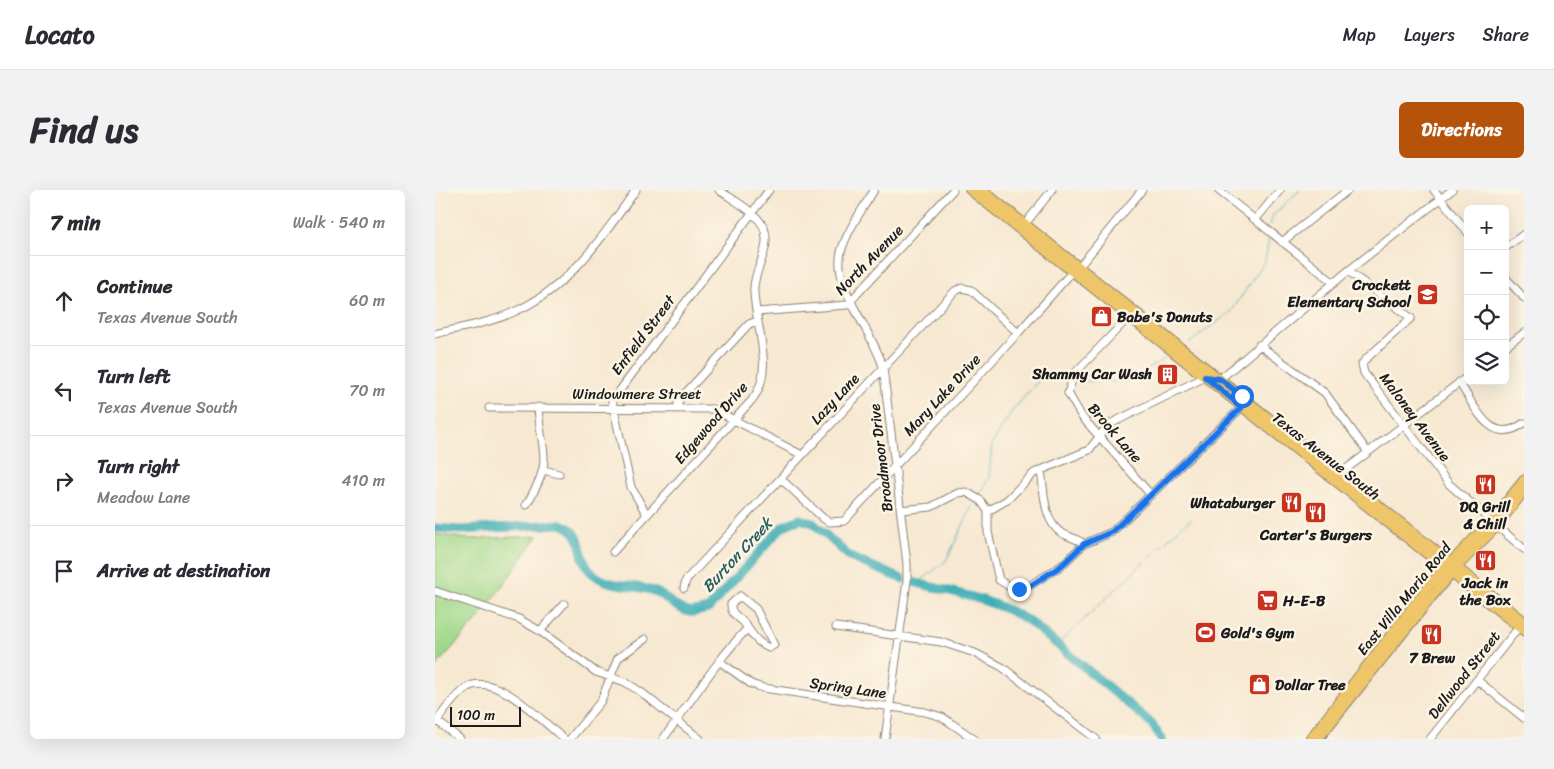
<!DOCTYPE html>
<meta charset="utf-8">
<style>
:root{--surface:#fff;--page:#f2f2f3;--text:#2b2b33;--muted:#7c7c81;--line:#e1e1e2;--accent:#b45309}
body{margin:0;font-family:Sriracha,sans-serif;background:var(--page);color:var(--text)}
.controls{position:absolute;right:15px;top:15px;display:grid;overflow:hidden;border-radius:8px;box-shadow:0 5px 20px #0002}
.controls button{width:45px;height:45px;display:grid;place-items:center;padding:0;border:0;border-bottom:1px solid var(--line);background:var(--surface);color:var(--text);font:25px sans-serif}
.scale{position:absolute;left:15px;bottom:12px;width:71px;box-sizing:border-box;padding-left:5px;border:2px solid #1c1c1c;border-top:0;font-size:14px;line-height:18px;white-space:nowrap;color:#1c1c1c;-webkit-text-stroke:4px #fcf5e5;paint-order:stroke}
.stop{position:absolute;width:15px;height:15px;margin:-11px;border:4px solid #1a73e8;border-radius:50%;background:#fff}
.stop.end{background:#1a73e8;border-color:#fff;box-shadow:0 1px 5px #0008}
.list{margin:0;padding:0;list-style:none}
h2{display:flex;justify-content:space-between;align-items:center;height:65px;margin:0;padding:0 20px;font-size:21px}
h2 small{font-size:16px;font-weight:400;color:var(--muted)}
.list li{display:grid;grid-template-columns:32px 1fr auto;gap:15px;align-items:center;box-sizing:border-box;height:90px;padding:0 20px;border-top:1px solid var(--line)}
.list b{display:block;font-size:19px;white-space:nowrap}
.list p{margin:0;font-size:16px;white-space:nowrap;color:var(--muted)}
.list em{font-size:16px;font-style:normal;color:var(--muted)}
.icon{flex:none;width:28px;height:28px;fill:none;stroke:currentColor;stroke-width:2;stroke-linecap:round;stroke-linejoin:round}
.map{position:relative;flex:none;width:1089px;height:549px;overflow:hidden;border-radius:8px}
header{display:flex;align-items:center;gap:30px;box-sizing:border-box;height:70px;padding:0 25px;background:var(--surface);border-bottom:1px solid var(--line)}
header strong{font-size:24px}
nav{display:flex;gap:28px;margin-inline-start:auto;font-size:18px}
.intro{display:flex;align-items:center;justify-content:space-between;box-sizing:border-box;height:120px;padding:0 30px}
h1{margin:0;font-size:35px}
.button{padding:12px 22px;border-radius:8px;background:var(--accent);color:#fff;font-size:18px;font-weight:700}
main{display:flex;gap:30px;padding:0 30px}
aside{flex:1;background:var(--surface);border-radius:8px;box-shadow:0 5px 20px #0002}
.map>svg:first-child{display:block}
</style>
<header>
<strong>Locato</strong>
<nav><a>Map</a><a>Layers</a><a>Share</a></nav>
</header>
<div class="intro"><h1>Find us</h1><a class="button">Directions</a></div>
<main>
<aside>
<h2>7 min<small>Walk · 540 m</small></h2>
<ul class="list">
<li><svg class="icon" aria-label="ahead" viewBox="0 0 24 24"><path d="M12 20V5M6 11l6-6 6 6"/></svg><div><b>Continue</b><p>Texas Avenue South</p></div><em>60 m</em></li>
<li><svg class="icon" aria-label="left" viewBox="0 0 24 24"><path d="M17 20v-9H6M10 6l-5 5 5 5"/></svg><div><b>Turn left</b><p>Texas Avenue South</p></div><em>70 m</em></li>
<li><svg class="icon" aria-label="right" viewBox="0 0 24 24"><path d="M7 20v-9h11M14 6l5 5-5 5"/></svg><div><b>Turn right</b><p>Meadow Lane</p></div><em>410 m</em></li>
<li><svg class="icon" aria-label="arrive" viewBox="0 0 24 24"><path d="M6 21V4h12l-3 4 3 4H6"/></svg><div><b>Arrive at destination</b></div></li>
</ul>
</aside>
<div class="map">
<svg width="1089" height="549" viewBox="0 0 1089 549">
<rect width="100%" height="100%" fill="#fcf5e5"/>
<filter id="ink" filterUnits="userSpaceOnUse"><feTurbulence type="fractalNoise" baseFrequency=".02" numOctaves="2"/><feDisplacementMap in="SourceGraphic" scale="10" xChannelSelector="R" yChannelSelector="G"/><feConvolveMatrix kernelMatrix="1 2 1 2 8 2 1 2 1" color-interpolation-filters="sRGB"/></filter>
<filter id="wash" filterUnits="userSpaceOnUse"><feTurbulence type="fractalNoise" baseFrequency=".0096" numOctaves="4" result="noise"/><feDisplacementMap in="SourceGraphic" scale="20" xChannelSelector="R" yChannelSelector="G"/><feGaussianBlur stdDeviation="1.12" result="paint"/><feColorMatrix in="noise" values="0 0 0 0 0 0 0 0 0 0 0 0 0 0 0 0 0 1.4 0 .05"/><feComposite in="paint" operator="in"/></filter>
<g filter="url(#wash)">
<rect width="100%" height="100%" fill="#f7e8d1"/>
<!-- green -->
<path fill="#a0d88a" stroke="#5e7a53" d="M0 344 33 349 103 346 45 427 0 477Z"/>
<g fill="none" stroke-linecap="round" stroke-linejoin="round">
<!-- stream -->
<path stroke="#3cadb6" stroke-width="1" d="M835 35 838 25 865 0
M754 153 796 122 830 71 834 48
M641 191 696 192 712 179 732 167
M545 304 554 288 557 254 577 221 603 191 615 187H629
M483 393 511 371 539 312
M623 454 748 335 757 329"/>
<!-- river -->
<path stroke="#3cadb6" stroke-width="9" d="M0 338 25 340 126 334C152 343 141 366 155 381 172 399 200 393 221 402 233 408 240 419 254 422 260 423 267 420 273 419L348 336 365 329 378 333 415 367 467 389
M477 392C518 402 558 409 594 431L716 533 727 549"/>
</g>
</g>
<g filter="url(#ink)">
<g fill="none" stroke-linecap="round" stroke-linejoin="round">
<defs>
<path id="minor" d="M439 0C428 19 412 40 406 62 397 97 439 143 448 177L472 374V391L450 549
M783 0 899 93
M999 0 1033 43
M821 29 845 0
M590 34 617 0
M847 52 913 0
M1070 58 1089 44
M644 77 707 0
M913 81 976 128 931 169 927 174 929 183 1014 294 1056 331
M1070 87 1089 108
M322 122 412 115 518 0
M694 127 639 184 633 203 647 227 716 305
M0 144C27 137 56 133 81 121 135 97 168 46 201 0
M824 155 890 203 932 261
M1070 157 1089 143
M1024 192C1040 216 1055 258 1089 233
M54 218 278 219 367 265
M242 218 244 210 314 134 322 131
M109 280 124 284
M606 280C609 298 608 330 625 342 633 347 642 348 649 354
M902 286 1033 186
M346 289 389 329 395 332 409 331 583 143 637 82
M91 315C120 269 106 265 103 217
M466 320 496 317 523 303 531 302 545 310 553 321V342L564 390 577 398 589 399 626 376 649 354 677 342 807 217
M553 321 572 310 599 283 654 260 673 235 683 230 770 187 785 189 913 81 1017 0
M212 325 196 297 177 211 334 0
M1062 336 1089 359
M178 362 317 210C341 180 320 137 319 102 317 80 339 58 328 36 320 21 298 10 284 0
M249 398 251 390 520 101 527 98 536 100 583 143
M0 401 84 429 105 441 161 482 190 492 206 502 265 549
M305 406 321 419 339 455 334 458C320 452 318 444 309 433 304 427 295 424 296 414Z
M401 437 506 452 540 463 567 477 661 549
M105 441 129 414
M284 471 316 494 328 498 490 522 507 527 539 549
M1042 490 1089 528
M2 531 25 549
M0 533C9 522 19 506 31 498 60 480 107 531 129 549
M135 549 166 511 183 468 210 449
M228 549C256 512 280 472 312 439
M995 549 1084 437"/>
<path id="major" d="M535 0 1089 441
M547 0 1089 431
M875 549 997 392 1056 331 1089 290
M883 549 1016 383 1062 336 1089 301"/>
</defs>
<!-- minor casing -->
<use href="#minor" stroke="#8a8276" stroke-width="9"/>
<!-- major casing -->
<use href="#major" stroke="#8a8276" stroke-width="11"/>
<!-- minor -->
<use href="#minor" stroke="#fff" stroke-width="7"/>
<!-- major -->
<use href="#major" stroke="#eec569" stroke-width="9"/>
</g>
</g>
<g fill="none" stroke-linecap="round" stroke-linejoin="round" filter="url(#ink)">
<!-- route -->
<path stroke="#1a73e8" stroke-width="6" d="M584 399 595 396 626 376 649 354 677 342 807 217 770 187 785 189 807 206"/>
</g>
<!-- icons -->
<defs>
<symbol id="school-square" viewBox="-11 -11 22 22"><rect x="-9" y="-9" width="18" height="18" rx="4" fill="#c8321e" stroke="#fcf5e5"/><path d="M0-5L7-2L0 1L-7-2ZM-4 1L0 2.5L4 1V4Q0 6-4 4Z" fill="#fff"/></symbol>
<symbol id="shop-square" viewBox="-11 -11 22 22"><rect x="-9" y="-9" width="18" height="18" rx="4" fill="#c8321e" stroke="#fcf5e5"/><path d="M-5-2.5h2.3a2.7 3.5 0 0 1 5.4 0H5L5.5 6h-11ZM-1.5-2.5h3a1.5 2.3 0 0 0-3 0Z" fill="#fff"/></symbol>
<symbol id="building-square" viewBox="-11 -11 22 22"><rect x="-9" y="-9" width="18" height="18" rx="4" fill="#c8321e" stroke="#fcf5e5"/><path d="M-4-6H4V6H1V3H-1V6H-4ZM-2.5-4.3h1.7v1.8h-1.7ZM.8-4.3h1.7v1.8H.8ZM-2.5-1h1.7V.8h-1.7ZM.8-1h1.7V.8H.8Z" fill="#fff"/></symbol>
<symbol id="restaurant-square" viewBox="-11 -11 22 22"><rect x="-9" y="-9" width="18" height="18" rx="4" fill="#c8321e" stroke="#fcf5e5"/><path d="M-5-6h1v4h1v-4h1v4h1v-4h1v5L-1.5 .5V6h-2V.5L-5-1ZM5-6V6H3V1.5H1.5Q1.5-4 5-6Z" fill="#fff"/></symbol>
<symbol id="supermarket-square" viewBox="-11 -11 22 22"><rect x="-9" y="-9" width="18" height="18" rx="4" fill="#c8321e" stroke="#fcf5e5"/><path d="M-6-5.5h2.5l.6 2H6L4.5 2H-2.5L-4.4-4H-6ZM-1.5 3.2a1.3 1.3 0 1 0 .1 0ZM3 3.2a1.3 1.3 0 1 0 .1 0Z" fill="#fff"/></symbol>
<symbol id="stadium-square" viewBox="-11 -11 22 22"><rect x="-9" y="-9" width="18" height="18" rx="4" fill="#c8321e" stroke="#fcf5e5"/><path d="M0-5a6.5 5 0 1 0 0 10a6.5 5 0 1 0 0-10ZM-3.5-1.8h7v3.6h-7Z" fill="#fff"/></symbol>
</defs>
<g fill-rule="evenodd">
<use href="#school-square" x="980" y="92" width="25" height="25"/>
<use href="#shop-square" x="654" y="114" width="25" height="25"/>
<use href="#building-square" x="720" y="172" width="25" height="25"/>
<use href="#restaurant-square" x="1038" y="282" width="25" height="25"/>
<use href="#restaurant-square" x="844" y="300" width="25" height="25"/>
<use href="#restaurant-square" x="868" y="310" width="25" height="25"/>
<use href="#restaurant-square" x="1038" y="358" width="25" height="25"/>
<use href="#supermarket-square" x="820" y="398" width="25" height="25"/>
<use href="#stadium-square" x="758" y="430" width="25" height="25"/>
<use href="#restaurant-square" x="984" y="432" width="25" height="25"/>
<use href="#shop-square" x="812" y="482" width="25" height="25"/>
</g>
<g text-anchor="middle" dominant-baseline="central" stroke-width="5" stroke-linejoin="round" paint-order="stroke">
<!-- street labels -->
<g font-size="15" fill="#1c1c1c" stroke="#fcf5e5">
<text transform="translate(434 70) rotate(-46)">North Avenue</text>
<text transform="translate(208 145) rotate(-53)">Enfield Street</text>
<text x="202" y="204">Windowmere Street</text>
<text transform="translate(507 205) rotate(-47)">Mary Lake Drive</text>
<text transform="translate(400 209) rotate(-47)">Lazy Lane</text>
<text transform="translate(980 227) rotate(53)">Maloney Avenue</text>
<text transform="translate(276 233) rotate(-49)">Edgewood Drive</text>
<text transform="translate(680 243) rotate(49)">Brook Lane</text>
<text transform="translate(891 266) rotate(38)">Texas Avenue South</text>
<text transform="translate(446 268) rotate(-97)">Broadmoor Drive</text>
<text transform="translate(969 409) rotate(-51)">East Villa Maria Road</text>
<text transform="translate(1029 485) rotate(-52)">Dellwood Street</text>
<text transform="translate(413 498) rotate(8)">Spring Lane</text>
</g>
<!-- poi labels -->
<g font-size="15" font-weight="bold" fill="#1c1c1c" stroke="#fcf5e5" text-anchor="start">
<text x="976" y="95" text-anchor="end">Crockett<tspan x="976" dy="17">Elementary School</tspan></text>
<text x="682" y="127">Babe's Donuts</text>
<text x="717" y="184" text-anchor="end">Shammy Car Wash</text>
<text x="840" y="313" text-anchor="end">Whataburger</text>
<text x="1050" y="317" text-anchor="middle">DQ Grill<tspan x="1050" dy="17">&amp; Chill</tspan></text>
<text x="881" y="345" text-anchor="middle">Carter's Burgers</text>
<text x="1050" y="393" text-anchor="middle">Jack in<tspan x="1050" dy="17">the Box</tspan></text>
<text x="848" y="411">H-E-B</text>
<text x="786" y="443">Gold's Gym</text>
<text x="997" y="468" text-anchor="middle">7 Brew</text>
<text x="840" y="495">Dollar Tree</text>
</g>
<!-- water labels -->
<g font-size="16" font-style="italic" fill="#2a5d61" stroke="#fcf5e5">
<text transform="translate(302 365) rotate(-47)">Burton Creek</text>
</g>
</g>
</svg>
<div class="controls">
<button>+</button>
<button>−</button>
<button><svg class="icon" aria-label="locate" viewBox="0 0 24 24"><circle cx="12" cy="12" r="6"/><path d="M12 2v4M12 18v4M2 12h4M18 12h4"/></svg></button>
<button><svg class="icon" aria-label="layers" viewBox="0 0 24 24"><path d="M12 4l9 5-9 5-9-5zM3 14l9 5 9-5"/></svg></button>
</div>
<div class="scale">100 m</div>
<div class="stop" style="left:807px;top:206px"></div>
<div class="stop end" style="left:584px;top:399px"></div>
</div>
</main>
